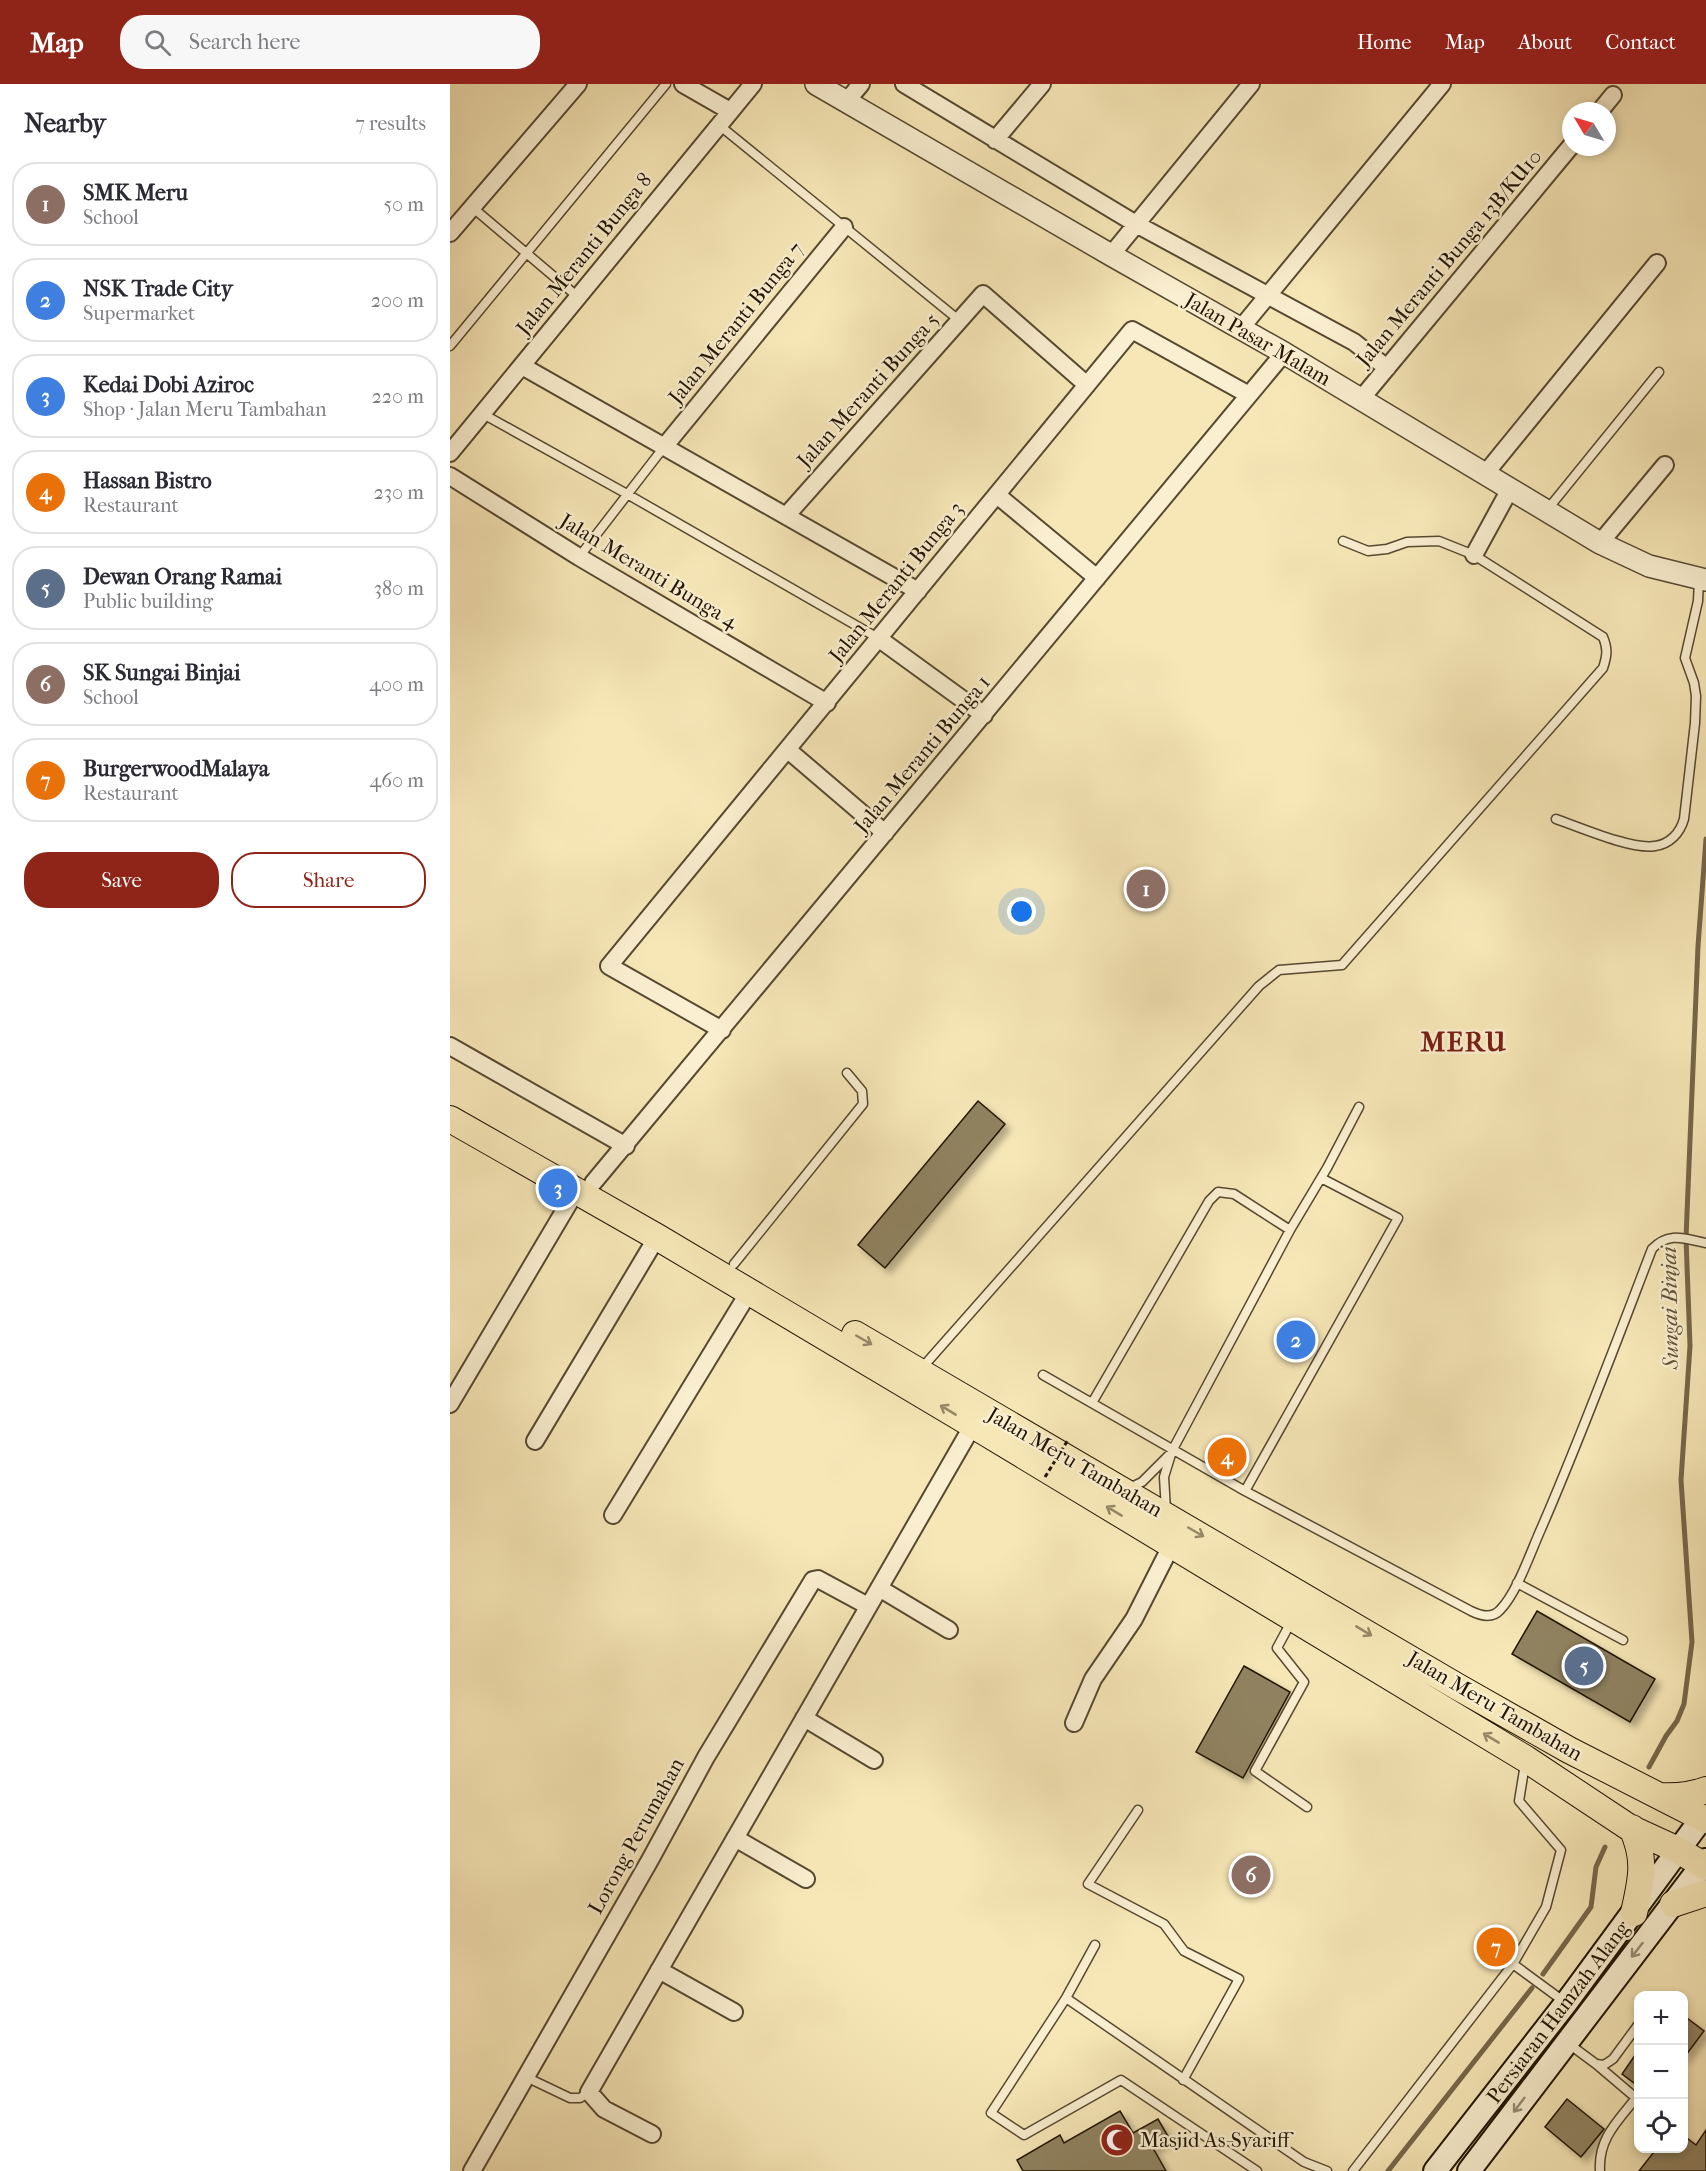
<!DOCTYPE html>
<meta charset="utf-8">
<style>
:root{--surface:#fff;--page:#f7f7f7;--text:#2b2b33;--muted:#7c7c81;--line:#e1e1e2;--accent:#8f2418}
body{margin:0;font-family:"IM FELL French Canon",serif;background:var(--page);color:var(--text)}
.controls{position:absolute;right:18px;bottom:18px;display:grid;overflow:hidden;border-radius:12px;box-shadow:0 3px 9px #0003}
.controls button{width:54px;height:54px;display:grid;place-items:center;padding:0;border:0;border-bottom:2px solid var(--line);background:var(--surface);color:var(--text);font:30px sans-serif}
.compass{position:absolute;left:1112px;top:18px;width:54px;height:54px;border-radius:50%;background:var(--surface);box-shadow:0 3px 9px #0003;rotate:308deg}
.you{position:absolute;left:572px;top:828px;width:21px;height:21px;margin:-15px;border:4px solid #fff;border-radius:50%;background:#1a73e8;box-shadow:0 0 0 9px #1a73e833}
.badge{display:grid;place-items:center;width:39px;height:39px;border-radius:50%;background:var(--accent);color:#fff;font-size:20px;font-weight:700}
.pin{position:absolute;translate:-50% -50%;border:3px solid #fff;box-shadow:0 2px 6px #0006}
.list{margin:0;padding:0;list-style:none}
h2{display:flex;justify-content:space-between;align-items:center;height:78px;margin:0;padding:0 24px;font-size:26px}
h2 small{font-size:20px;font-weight:400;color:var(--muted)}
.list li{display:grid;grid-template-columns:39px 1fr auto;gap:18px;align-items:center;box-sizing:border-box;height:84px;margin:0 12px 12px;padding:0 12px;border:2px solid var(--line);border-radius:24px}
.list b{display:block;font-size:22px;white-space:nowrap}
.list p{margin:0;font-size:20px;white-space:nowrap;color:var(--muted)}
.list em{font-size:20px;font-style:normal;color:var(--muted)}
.actions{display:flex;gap:12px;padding:18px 24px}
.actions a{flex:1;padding:14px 0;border:2px solid var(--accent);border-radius:24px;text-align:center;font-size:21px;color:var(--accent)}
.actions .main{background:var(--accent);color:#fff}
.icon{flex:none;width:33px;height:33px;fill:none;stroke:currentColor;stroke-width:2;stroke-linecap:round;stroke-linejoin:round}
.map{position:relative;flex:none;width:1256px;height:2087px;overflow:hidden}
header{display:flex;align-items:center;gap:36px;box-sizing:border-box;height:84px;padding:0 30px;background:var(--accent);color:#fff}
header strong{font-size:28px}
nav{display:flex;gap:33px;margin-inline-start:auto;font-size:21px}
.search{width:420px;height:54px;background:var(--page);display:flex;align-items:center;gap:15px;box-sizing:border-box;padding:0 21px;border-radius:24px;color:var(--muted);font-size:22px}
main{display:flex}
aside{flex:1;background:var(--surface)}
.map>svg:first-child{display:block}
</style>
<header>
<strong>Map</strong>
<div class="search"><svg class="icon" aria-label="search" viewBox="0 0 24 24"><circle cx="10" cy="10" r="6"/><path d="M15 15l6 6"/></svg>Search here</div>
<nav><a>Home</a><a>Map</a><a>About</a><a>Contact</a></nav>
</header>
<main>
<aside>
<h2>Nearby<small>7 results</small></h2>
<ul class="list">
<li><span class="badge" style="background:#8d6e63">1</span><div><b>SMK Meru</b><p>School</p></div><em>50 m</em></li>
<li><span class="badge" style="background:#3f7fe0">2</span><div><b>NSK Trade City</b><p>Supermarket</p></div><em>200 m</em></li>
<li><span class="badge" style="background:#3f7fe0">3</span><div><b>Kedai Dobi Aziroc</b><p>Shop · Jalan Meru Tambahan</p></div><em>220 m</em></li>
<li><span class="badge" style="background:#e8710a">4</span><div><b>Hassan Bistro</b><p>Restaurant</p></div><em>230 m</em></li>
<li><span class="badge" style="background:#5c6f8a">5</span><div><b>Dewan Orang Ramai</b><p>Public building</p></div><em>380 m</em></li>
<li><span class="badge" style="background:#8d6e63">6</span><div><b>SK Sungai Binjai</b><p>School</p></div><em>400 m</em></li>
<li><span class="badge" style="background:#e8710a">7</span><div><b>BurgerwoodMalaya</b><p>Restaurant</p></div><em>460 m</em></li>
</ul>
<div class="actions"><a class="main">Save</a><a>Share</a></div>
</aside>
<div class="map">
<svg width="1256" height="2087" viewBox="0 0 1256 2087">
<defs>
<filter id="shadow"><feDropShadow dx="5.5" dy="5.5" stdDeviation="3" flood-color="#0004"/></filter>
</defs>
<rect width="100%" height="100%" fill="#f7e7b7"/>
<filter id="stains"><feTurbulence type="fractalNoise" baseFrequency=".00333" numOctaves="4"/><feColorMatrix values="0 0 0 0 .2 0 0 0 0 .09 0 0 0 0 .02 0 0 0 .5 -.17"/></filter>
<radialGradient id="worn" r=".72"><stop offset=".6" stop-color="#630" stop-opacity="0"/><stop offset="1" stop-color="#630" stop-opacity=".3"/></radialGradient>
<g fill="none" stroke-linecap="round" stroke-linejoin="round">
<!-- stream -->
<path stroke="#76674a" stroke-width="5" d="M1199 1683 1216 1652 1227 1637 1234 1620 1242 1558 1231 1396 1240 1262 1236 1154 1248 862 1256 755
M1093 1890 1141 1823 1146 1783 1155 1763
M938 2087 1082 1904"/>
</g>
<!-- building -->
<path fill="#908261" stroke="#211403" stroke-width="1.5" filter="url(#shadow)" d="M528 1017 555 1040 435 1184 408 1161Z
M1087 1527 1205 1595 1180 1638 1062 1570Z
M794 1582 840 1608 793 1694 746 1668Z
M1233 1931 1254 1947 1233 1975Z
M1188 1967V2002L1172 1990Z
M1117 2015 1154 2045 1131 2073 1095 2043Z
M670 2027 683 2049 708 2035 719 2054 703 2064 716 2087H573L567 2076 610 2051 614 2059Z
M1256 2046V2087H1189L1207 2064H1233V2051L1246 2061Z"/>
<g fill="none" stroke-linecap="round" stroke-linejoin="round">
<defs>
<path id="service" d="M269 41 510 237
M22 123 128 213
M0 262 216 0
M33 330 177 410 428 554
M1097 426 1209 288
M129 473 214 363
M1106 735C1129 743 1182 766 1205 762 1220 760 1230 749 1234 735L1245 639 1246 612 1244 599 1235 574 1248 517 1249 495
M284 1180 413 1020 412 1007 397 989
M471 1285 809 902 829 886 892 881 1153 584C1157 572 1158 565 1153 553L1024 471 989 457 957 458 937 465 918 467 893 457
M593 1291 795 1407 1021 1527C1031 1532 1042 1535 1050 1526 1067 1509 1081 1467 1091 1445 1131 1353 1166 1259 1202 1165 1219 1147 1235 1155 1256 1159
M642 1319 759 1117 768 1108 784 1110 840 1146
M677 1405 692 1398 718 1372
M795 1407 948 1134 871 1094
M716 1426 714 1393 722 1367 840 1146 877 1084 909 1023
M1067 1499 1173 1556
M841 1538 827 1564 854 1598 805 1687 857 1723
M688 1726 638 1800 714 1840 734 1867 789 1895 733 1996
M645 1861 616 1914 541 2029 574 2051 671 1996 807 2087
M1063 1880 1116 1919
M616 1914 854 2078 877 2087
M1119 1960 1146 1980 1154 1981 1163 1975 1188 1941
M1146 1980 1186 2014C1167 2038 1148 2055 1150 2087
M76 1993 120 2014H130L139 2008
M903 2087 1063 1880 1096 1823 1111 1766 1069 1717 1075 1680"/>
<path id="minor" d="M233 0 280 27
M454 0 686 140 904 258 937 284
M396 18 411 0
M1150 27 1163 11
M545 56 592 0
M0 149 128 0
M661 171 801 0
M791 244 992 0
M72 282 468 507
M911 315 1121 62
M214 363 394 143
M0 369 303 0
M1035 390 1207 179
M0 392 129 473 377 619
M547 411 647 494
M336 432 533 210 637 301
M1150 459 1215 381
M1024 471 1060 405
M428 554 534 631
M338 666 435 749
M272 946 159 882 682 246 799 311
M0 962 176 1062
M143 1099 834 269
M0 1320 126 1107
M85 1357 207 1153
M163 1431 299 1208
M429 1504 499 1546
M354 1634 424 1676
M624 1639 643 1595 684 1535 721 1462
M285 1754 356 1795
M209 1886 284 1928
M202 2050 154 2025 139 2008 523 1341
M22 2087 200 1776 256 1673 363 1496 368 1495 418 1522"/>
<path id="tertiary" d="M366 0 661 171 834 269 1150 459 1199 482 1256 496"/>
<path id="secondary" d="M985 2087 1116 1919 1252 1734
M1019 2087 1256 1776"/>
<path id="primary" d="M0 1035 207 1153 523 1341 1076 1675 1180 1744 1228 1766 1256 1783
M405 1250 1008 1603 1119 1666 1256 1736
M1210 1712C1227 1713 1240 1712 1256 1706
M1182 1744C1197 1777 1191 1796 1184 1829
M1223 1820 1256 1809"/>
</defs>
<!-- service casing -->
<use href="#service" stroke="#564930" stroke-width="11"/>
<!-- minor casing -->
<use href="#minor" stroke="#564930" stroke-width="20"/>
<!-- tertiary casing -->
<use href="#tertiary" stroke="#564930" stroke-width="24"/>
<!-- secondary casing -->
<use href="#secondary" stroke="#211403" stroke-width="26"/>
<!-- primary casing -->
<use href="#primary" stroke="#211403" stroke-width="28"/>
<!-- service -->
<use href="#service" stroke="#faefd0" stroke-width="8"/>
<!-- minor -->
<use href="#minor" stroke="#faefd0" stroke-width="16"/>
<!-- tertiary -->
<use href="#tertiary" stroke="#faefd0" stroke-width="21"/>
<!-- secondary -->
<use href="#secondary" stroke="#faefd0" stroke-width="22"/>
<!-- primary -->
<use href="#primary" stroke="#f7e7b7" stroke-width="26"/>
<!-- path-bridge -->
<path stroke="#211403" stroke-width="3" stroke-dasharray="4.5 3" stroke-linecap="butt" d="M595 1393 618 1356"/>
</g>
<!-- one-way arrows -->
<defs><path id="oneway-shaft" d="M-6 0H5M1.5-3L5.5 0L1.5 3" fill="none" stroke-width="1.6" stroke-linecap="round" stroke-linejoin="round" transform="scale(1.5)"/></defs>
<g stroke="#978866">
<use href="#oneway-shaft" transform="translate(414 1256) rotate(30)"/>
<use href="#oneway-shaft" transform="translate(498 1326) rotate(-149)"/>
<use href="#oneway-shaft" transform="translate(664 1427) rotate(-149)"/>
<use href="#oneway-shaft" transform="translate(746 1448) rotate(30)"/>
<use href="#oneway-shaft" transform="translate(914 1547) rotate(31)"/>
<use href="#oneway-shaft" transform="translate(1041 1654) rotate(-149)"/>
</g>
<g stroke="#988c74">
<use href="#oneway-shaft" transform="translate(1187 1866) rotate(128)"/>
<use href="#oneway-shaft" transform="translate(1069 2021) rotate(127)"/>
</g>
<!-- icons -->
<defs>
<symbol id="mosque-disc" viewBox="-11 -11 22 22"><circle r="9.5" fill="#8f2418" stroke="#faefd0"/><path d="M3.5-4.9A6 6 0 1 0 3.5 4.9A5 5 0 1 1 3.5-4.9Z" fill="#fff"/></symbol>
</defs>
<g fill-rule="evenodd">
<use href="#mosque-disc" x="648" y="2037" width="38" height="38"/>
</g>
<g text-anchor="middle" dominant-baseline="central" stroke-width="5" stroke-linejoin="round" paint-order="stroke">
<!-- street labels -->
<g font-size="21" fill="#211403" stroke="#faefd0">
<text transform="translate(134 170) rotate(-51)">Jalan Meranti Bunga 8</text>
<text transform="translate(999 174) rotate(-50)">Jalan Meranti Bunga 13B/KU10</text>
<text transform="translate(286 239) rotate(-51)">Jalan Meranti Bunga 7</text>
<text transform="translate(808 255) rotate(30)">Jalan Pasar Malam</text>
<text transform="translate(418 306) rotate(-48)">Jalan Meranti Bunga 5</text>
<text transform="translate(199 487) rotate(31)">Jalan Meranti Bunga 4</text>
<text transform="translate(446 498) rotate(-51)">Jalan Meranti Bunga 3</text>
<text transform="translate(472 670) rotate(-50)">Jalan Meranti Bunga 1</text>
<text transform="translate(625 1378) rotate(30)">Jalan Meru Tambahan</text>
<text transform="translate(1045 1622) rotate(30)">Jalan Meru Tambahan</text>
<text transform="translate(186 1752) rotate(-61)">Lorong Perumahan</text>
<text transform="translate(1108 1928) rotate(-53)">Persiaran Hamzah Alang</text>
</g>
<!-- poi labels -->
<g font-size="21" fill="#211403" stroke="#faefd0" text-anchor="start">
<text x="690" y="2056">Masjid As-Syariff</text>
</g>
<!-- water labels -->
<g font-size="22" font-style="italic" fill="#605339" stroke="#faefd0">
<text transform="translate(1220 1224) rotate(-91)">Sungai Binjai</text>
</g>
<!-- district labels -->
<g font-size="27" font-weight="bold" letter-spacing="1.5" fill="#7a1f14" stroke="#faefd0">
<text x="1014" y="958">MERU</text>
</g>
</g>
<rect width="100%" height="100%" filter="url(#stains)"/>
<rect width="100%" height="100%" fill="url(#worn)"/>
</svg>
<div class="controls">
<button>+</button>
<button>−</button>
<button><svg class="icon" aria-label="locate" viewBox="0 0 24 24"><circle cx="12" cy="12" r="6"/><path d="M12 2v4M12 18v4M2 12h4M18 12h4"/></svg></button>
</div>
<svg class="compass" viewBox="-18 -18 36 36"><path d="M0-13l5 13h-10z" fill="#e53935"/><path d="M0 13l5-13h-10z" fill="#7c7c81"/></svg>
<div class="you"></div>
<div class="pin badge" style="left:696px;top:805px;background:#8d6e63">1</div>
<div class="pin badge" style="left:846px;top:1256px;background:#3f7fe0">2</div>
<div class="pin badge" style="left:108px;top:1104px;background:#3f7fe0">3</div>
<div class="pin badge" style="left:777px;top:1373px;background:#e8710a">4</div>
<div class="pin badge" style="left:1134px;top:1582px;background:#5c6f8a">5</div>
<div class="pin badge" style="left:801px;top:1791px;background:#8d6e63">6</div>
<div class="pin badge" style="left:1046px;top:1863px;background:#e8710a">7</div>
</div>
</main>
